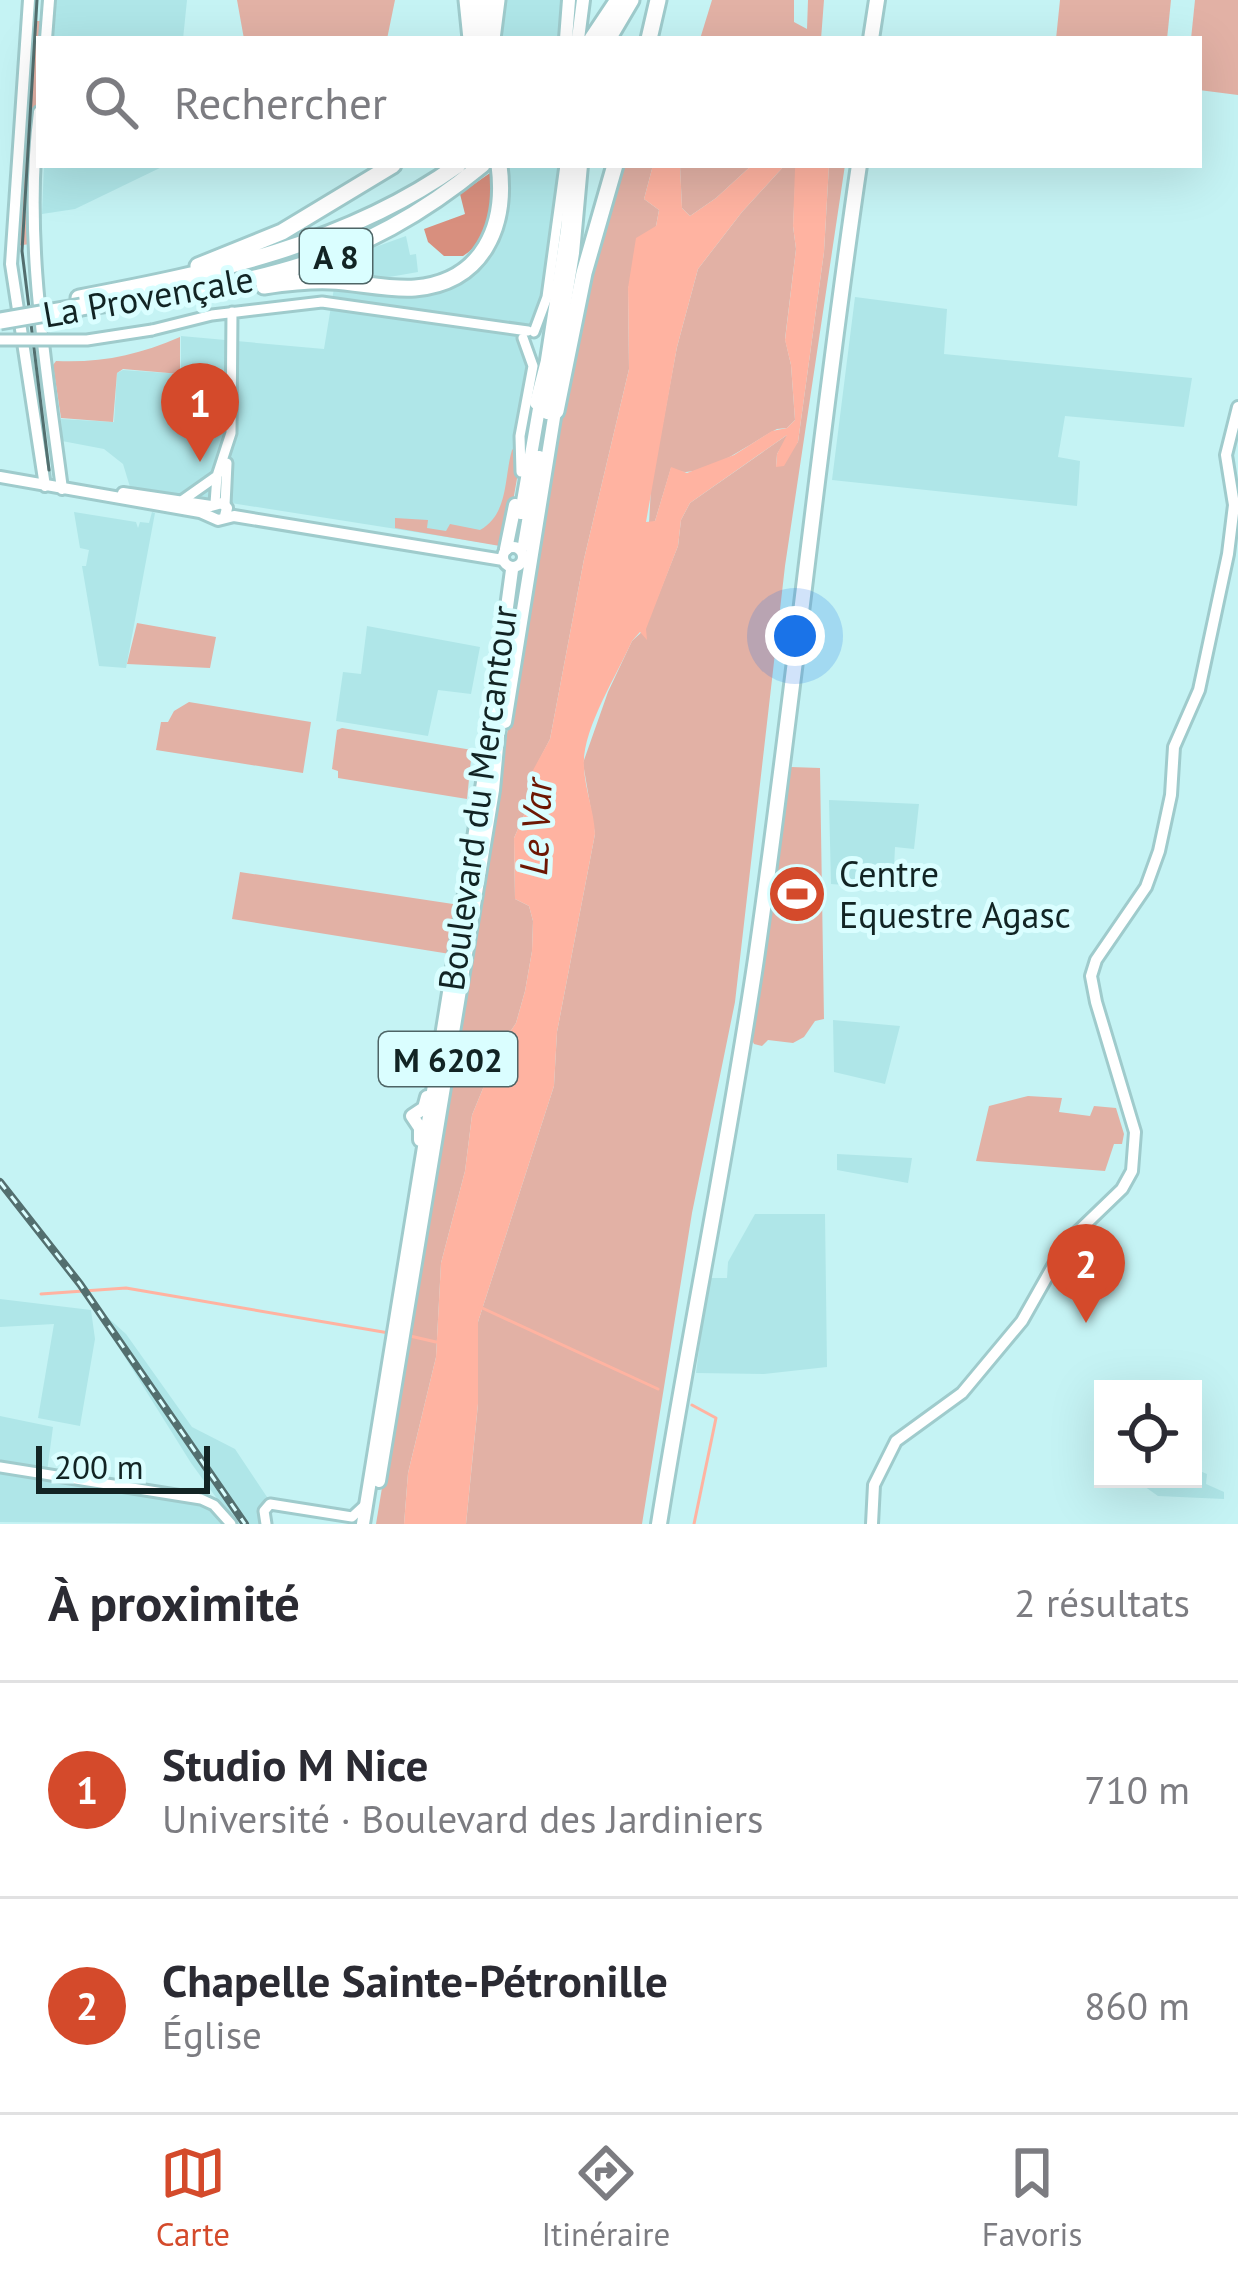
<!DOCTYPE html>
<html lang="fr">
<meta charset="utf-8">
<style>
:root{--surface:#fff;--page:#f2f2f3;--text:#2b2b33;--muted:#7c7c81;--line:#e1e1e2;--accent:#d44a2b}
body{margin:0;font-family:"PT Sans",sans-serif;background:var(--page);color:var(--text)}
.controls{position:absolute;right:36px;bottom:36px;display:grid;overflow:hidden;border-radius:0px;box-shadow:0 12px 48px #0002}
.controls button{width:108px;height:108px;display:grid;place-items:center;padding:0;border:0;border-bottom:3px solid var(--line);background:var(--surface);color:var(--text);font:60px sans-serif}
.scale{position:absolute;left:36px;bottom:30px;width:174px;box-sizing:border-box;padding-left:12px;border:6px solid #122424;border-top:0;font-size:33px;line-height:42px;white-space:nowrap;color:#122424;-webkit-text-stroke:9px #dafeff;paint-order:stroke}
.you{position:absolute;left:795px;top:636px;width:42px;height:42px;margin:-30px;border:9px solid #fff;border-radius:50%;background:#1a73e8;box-shadow:0 0 0 18px #1a73e833}
.badge{display:grid;place-items:center;width:78px;height:78px;border-radius:50%;background:var(--accent);color:#fff;font-size:39px;font-weight:700}
.pin{position:absolute;translate:-50% -99px;filter:drop-shadow(0 3px 6px #0008)}
.pin::after{content:'';position:absolute;top:63px;width:42px;height:36px;background:inherit;clip-path:polygon(0 0,100% 0,50% 100%)}
.list{margin:0;padding:0;list-style:none}
h2{display:flex;justify-content:space-between;align-items:center;height:156px;margin:0;padding:0 48px;font-size:51px}
h2 small{font-size:39px;font-weight:400;color:var(--muted)}
.list li{display:grid;grid-template-columns:78px 1fr auto;gap:36px;align-items:center;box-sizing:border-box;height:216px;padding:0 48px;border-top:3px solid var(--line)}
.list b{display:block;font-size:45px;white-space:nowrap}
.list p{margin:0;font-size:39px;white-space:nowrap;color:var(--muted)}
.list em{font-size:39px;font-style:normal;color:var(--muted)}
.icon{flex:none;width:66px;height:66px;fill:none;stroke:currentColor;stroke-width:2;stroke-linecap:round;stroke-linejoin:round}
.map{position:relative;flex:none;width:1238px;height:1524px;overflow:hidden}
.search{position:absolute;background:var(--surface);box-shadow:0 12px 48px #0002;left:36px;right:36px;top:36px;height:132px;display:flex;align-items:center;gap:30px;box-sizing:border-box;padding:0 42px;border-radius:0px;color:var(--muted);font-size:45px}
.sheet{height:588px;background:var(--surface)}
nav{display:flex;justify-content:space-around;align-items:center;box-sizing:border-box;height:168px;border-top:3px solid var(--line);background:var(--surface);font-size:33px;color:var(--muted)}
nav a{display:grid;justify-items:center;gap:6px}
nav .on{color:var(--accent)}
.map>svg:first-child{display:block}
</style>
<div class="map">
<svg width="1238" height="1524" viewBox="0 0 1238 1524">
<rect width="100%" height="100%" fill="#c5f3f4"/>
<!-- built -->
<path fill="#afe6e8" d="M55 0H187L183 39H52Z
M505 0H563L562 39H496Z
M44 165H166L75 209 42 214Z
M510 165H560L537 318 523 329 519 344 529 362 504 546 130 487 123 464 104 449 62 441 61 419 114 422 117 373 123 370 181 374V336L324 349 334 288 448 287 480 267 504 231Z
M406 236 410 255 416 254 418 272 378 279 292 277Z
M855 297 947 309 944 354 1192 378 1184 427 1065 416 1058 457 1080 461 1077 506 832 480Z
M74 512 136 522 138 528 140 522 149 523 152 512 155 513 126 668 99 666 82 566H86L89 550 80 548Z
M367 626 480 647 471 694 438 690 428 736 336 721 343 672 361 674Z
M829 800 919 804 914 849 895 847 893 889 831 884Z
M833 1020 900 1026 885 1084 834 1072Z
M837 1154 912 1158 908 1183 837 1170Z
M755 1214H825L827 1367 764 1374 696 1373 708 1278H727L728 1262Z
M0 1299 91 1310 95 1339 80 1426 38 1418 54 1324 0 1327Z
M106 1316 126 1334 192 1427 235 1449 269 1500 261 1508 264 1524H236L231 1518 191 1463 101 1319Z
M0 1416 53 1427 47 1472 202 1494 225 1524 0 1522Z
M1193 1468 1207 1474 1206 1484 1224 1492V1499L1158 1496 1134 1479H1193Z"/>
<!-- green -->
<path fill="#e2b1a5" d="M237 0H395L387 39H244Z
M712 0H794V22L807 29 808 0H824L821 39H700Z
M1060 0H1171L1167 39H1056Z
M1195 0H1238V95L1199 90V39H1191Z
M33 21H40L30 244 15 246Z
M620 165H653L644 199 659 210 656 226 628 288 629 369 584 559 550 739 533 772 538 783 514 838 515 899 529 906 533 921 532 951 525 991 516 1023 500 1047 472 1115 465 1171 441 1263 436 1357 408 1473 404 1524H376L560 414 574 336Z
M680 165H752L716 198 690 216 682 208Z
M785 165H796L793 226 796 249 785 339 791 365 795 420 787 428 777 429C751 442 698 485 671 468L655 521 649 524 651 487 677 347 698 269 742 212Z
M829 165H845L785 566 735 1002 692 1213 642 1524H466L478 1404V1322L554 1086 557 1032 595 834 583 763 608 692 632 641 645 629 678 546 681 520 690 503 790 433 777 454 776 467 798 442 824 252Z
M180 337V374L123 369 117 373 113 422 61 418 53 365 56 361C102 363 138 355 180 337Z
M517 445 518 473 506 541 500 546 395 528V518L428 520 427 528 446 531 450 524 480 530C509 514 504 477 512 450Z
M137 623 216 637 210 668 127 664Z
M189 702 311 722 303 773 156 750 161 722H168L174 711Z
M342 728 472 750 467 799 338 778V771L332 769 337 730Z
M791 767 820 768 824 1019 815 1021 804 1037 793 1043 768 1040 762 1046 754 1044 751 1038Z
M240 872 453 904 457 907 450 954 232 919Z
M1028 1096 1062 1098 1059 1112 1090 1116 1094 1106 1116 1108 1124 1134 1122 1144H1114L1105 1171 976 1161 989 1106Z"/>
<!-- forest -->
<path fill="#d88f7e" d="M490 173C493 204 492 238 463 256H444L428 242 424 229 465 214 460 194Z"/>
<!-- water -->
<path fill="#ffb3a1" d="M653 165H680L682 208 690 216 716 198 752 165H785L742 212 698 269 677 347 646 522 655 521 671 467 687 473 734 455 772 431 787 428 795 420 791 365 785 340 796 249 793 226 795 169 796 165H829L824 252 798 442 784 466 776 467 777 454 787 435 690 503 681 520 678 546 646 629 647 640 640 632 632 641C617 675 581 731 584 767 585 790 594 811 595 834L557 1032 554 1086 478 1322V1404L466 1524H404L408 1473 436 1357 441 1263 465 1171 472 1115 500 1047 516 1023 525 991 532 951 533 921 529 906 515 899 514 838 538 783 532 772 550 739 584 559 629 369 628 288 636 238 656 226 659 210 644 199Z"/>
<g fill="none" stroke-linecap="round" stroke-linejoin="round">
<!-- stream -->
<path stroke="#ffb3a1" stroke-width="3" d="M41 1294 126 1288 389 1333
M480 1307 658 1389
M410 1336 436 1342
M692 1405 716 1418 694 1524"/>
<!-- primary-tunnel -->
<path stroke="#a1caca" stroke-width="12" stroke-dasharray="12 6" stroke-linecap="butt" d="M520 572 524 545"/>
<defs>
<path id="tertiary" d="M152 330 212 315 322 302 528 331
M534 332 547 297 565 165
M521 472 520 436 533 366 523 338
M183 500 217 476
M215 503 217 476 231 433 232 312
M225 505 227 463
M0 1467 201 1499 214 1505 231 1524
M266 1524 264 1511 270 1504 352 1517 365 1505"/>
<path id="secondary" d="M29 0 11 264 45 486
M46 39 49 0
M39 112C23 238 46 365 62 489
M0 477 200 512 218 520 234 516 503 560
M123 493 211 506 222 503 227 508 225 516
M503 557a10 10 0 1 1 20 0a10 10 0 1 1-20 0Z
M872 1524 874 1485 896 1441 962 1393 1022 1321 1066 1243 1122 1189 1132 1171 1135 1132 1096 1002 1091 976 1096 960 1146 887 1159 851 1171 795 1174 747 1199 690 1228 554 1234 505 1226 455 1238 407"/>
<path id="primary" d="M566 39 569 0
M578 39 583 0
M547 360 567 230 572 165
M556 384 557 355
M536 403 549 353
M547 413 573 253 581 165
M521 513 541 397
M524 545 539 457
M506 549 515 505
M505 722 556 405
M420 1140V1128L412 1116 424 1108 427 1097
M379 1481 493 790 500 714
M363 1524 485 770 512 570"/>
<path id="trunk" d="M871 39 877 0
M659 1524C689 1335 728 1148 756 959 794 695 820 429 859 165"/>
<path id="motorway" d="M467 0 471 39
M482 0 483 39
M492 39 497 0
M592 39 618 0
M608 39 631 0
M649 39 658 0
M198 266 282 232 393 165
M264 286C285 283 308 280 330 281 358 282 387 290 415 288 483 282 507 226 499 165
M79 298C211 273 346 245 458 165
M81 307C242 284 351 273 482 165
M556 411 584 273 615 165"/>
</defs>
<!-- tertiary casing -->
<use href="#tertiary" stroke="#9fcbcc" stroke-width="15"/>
<!-- secondary casing -->
<use href="#secondary" stroke="#9fcbcc" stroke-width="16"/>
<!-- primary casing -->
<use href="#primary" stroke="#9fcbcc" stroke-width="18"/>
<!-- trunk casing -->
<use href="#trunk" stroke="#9fcbcc" stroke-width="20"/>
<!-- motorway casing -->
<use href="#motorway" stroke="#9fcbcc" stroke-width="21"/>
<!-- tertiary -->
<use href="#tertiary" stroke="#fff" stroke-width="9"/>
<!-- secondary -->
<use href="#secondary" stroke="#fff" stroke-width="10"/>
<!-- primary -->
<use href="#primary" stroke="#fff" stroke-width="12"/>
<!-- trunk -->
<use href="#trunk" stroke="#fff" stroke-width="14"/>
<!-- motorway -->
<use href="#motorway" stroke="#fff" stroke-width="15"/>
<!-- tram -->
<path stroke="#536f6f" stroke-width="3" d="M37 0 22 251 49 470"/>
<defs>
<path id="rail" d="M0 1182 80 1284 245 1524"/>
</defs>
<!-- rail casing -->
<use href="#rail" stroke="#536f6f" stroke-width="8"/>
<!-- rail -->
<use href="#rail" stroke="#dafeff" stroke-width="3" stroke-dasharray="9" stroke-linecap="butt"/>
<defs>
<path id="tertiary-bridge" d="M0 340H87L152 330"/>
<path id="motorway-bridge" d="M0 321 81 307"/>
</defs>
<!-- tertiary-bridge casing -->
<use href="#tertiary-bridge" stroke="#9fcbcc" stroke-width="15" stroke-linecap="butt"/>
<!-- motorway-bridge casing -->
<use href="#motorway-bridge" stroke="#9fcbcc" stroke-width="21" stroke-linecap="butt"/>
<!-- tertiary-bridge -->
<use href="#tertiary-bridge" stroke="#fff" stroke-width="9"/>
<!-- motorway-bridge -->
<use href="#motorway-bridge" stroke="#fff" stroke-width="15"/>
</g>
<!-- icons -->
<defs>
<symbol id="stadium-disc" viewBox="-11 -11 22 22"><circle r="9.5" fill="#d44a2b" stroke="#dafeff"/><path d="M0-5a6.5 5 0 1 0 0 10a6.5 5 0 1 0 0-10ZM-3.5-1.8h7v3.6h-7Z" fill="#fff"/></symbol>
</defs>
<g fill-rule="evenodd">
<use href="#stadium-disc" x="764" y="861" width="66" height="66"/>
</g>
<g text-anchor="middle" dominant-baseline="central" stroke-width="10" stroke-linejoin="round" paint-order="stroke">
<!-- shield labels -->
<g fill="#dafeff" stroke="#4e6566" stroke-width="3">
<rect x="300" y="229" width="72" height="54" rx="9"/>
<rect x="379" y="1032" width="138" height="54" rx="9"/>
</g>
<g font-size="33" font-weight="bold" fill="#122424">
<text x="336" y="256">A 8</text>
<text x="448" y="1059">M 6202</text>
</g>
<!-- street labels -->
<g font-size="36" fill="#122424" stroke="#dafeff">
<text transform="translate(148 296) rotate(-10)">La Provençale</text>
<text transform="translate(477 798) rotate(-82)">Boulevard du Mercantour</text>
</g>
<!-- poi labels -->
<g font-size="36" fill="#122424" stroke="#dafeff" text-anchor="start">
<text x="839" y="873">Centre<tspan x="839" dy="41">Equestre Agasc</tspan></text>
</g>
<!-- water labels -->
<g font-size="39" font-style="italic" fill="#6d1703" stroke="#dafeff">
<text transform="translate(535 827) rotate(-87)">Le Var</text>
</g>
</g>
</svg>
<div class="controls">
<button><svg class="icon" aria-label="locate" viewBox="0 0 24 24"><circle cx="12" cy="12" r="6"/><path d="M12 2v4M12 18v4M2 12h4M18 12h4"/></svg></button>
</div>
<div class="scale">200 m</div>
<div class="you"></div>
<div class="pin badge" style="left:200px;top:462px">1</div>
<div class="pin badge" style="left:1086px;top:1323px">2</div>
<div class="search"><svg class="icon" aria-label="search" viewBox="0 0 24 24"><circle cx="10" cy="10" r="6"/><path d="M15 15l6 6"/></svg>Rechercher</div>
</div>
<section class="sheet">
<h2>À proximité<small>2 résultats</small></h2>
<ul class="list">
<li><span class="badge">1</span><div><b>Studio M Nice</b><p>Université · Boulevard des Jardiniers</p></div><em>710 m</em></li>
<li><span class="badge">2</span><div><b>Chapelle Sainte-Pétronille</b><p>Église</p></div><em>860 m</em></li>
</ul>
</section>
<nav>
<a class="on"><svg class="icon" aria-label="map" viewBox="0 0 24 24"><path d="M3 6l6-2 6 2 6-2v14l-6 2-6-2-6 2zM9 4v14M15 6v14"/></svg>Carte</a>
<a><svg class="icon" aria-label="directions" viewBox="0 0 24 24"><path d="M12 3l9 9-9 9-9-9zM9 14v-3h6M13 9l2 2-2 2"/></svg>Itinéraire</a>
<a><svg class="icon" aria-label="saved" viewBox="0 0 24 24"><path d="M7 4h10v16l-5-4-5 4z"/></svg>Favoris</a>
</nav>
